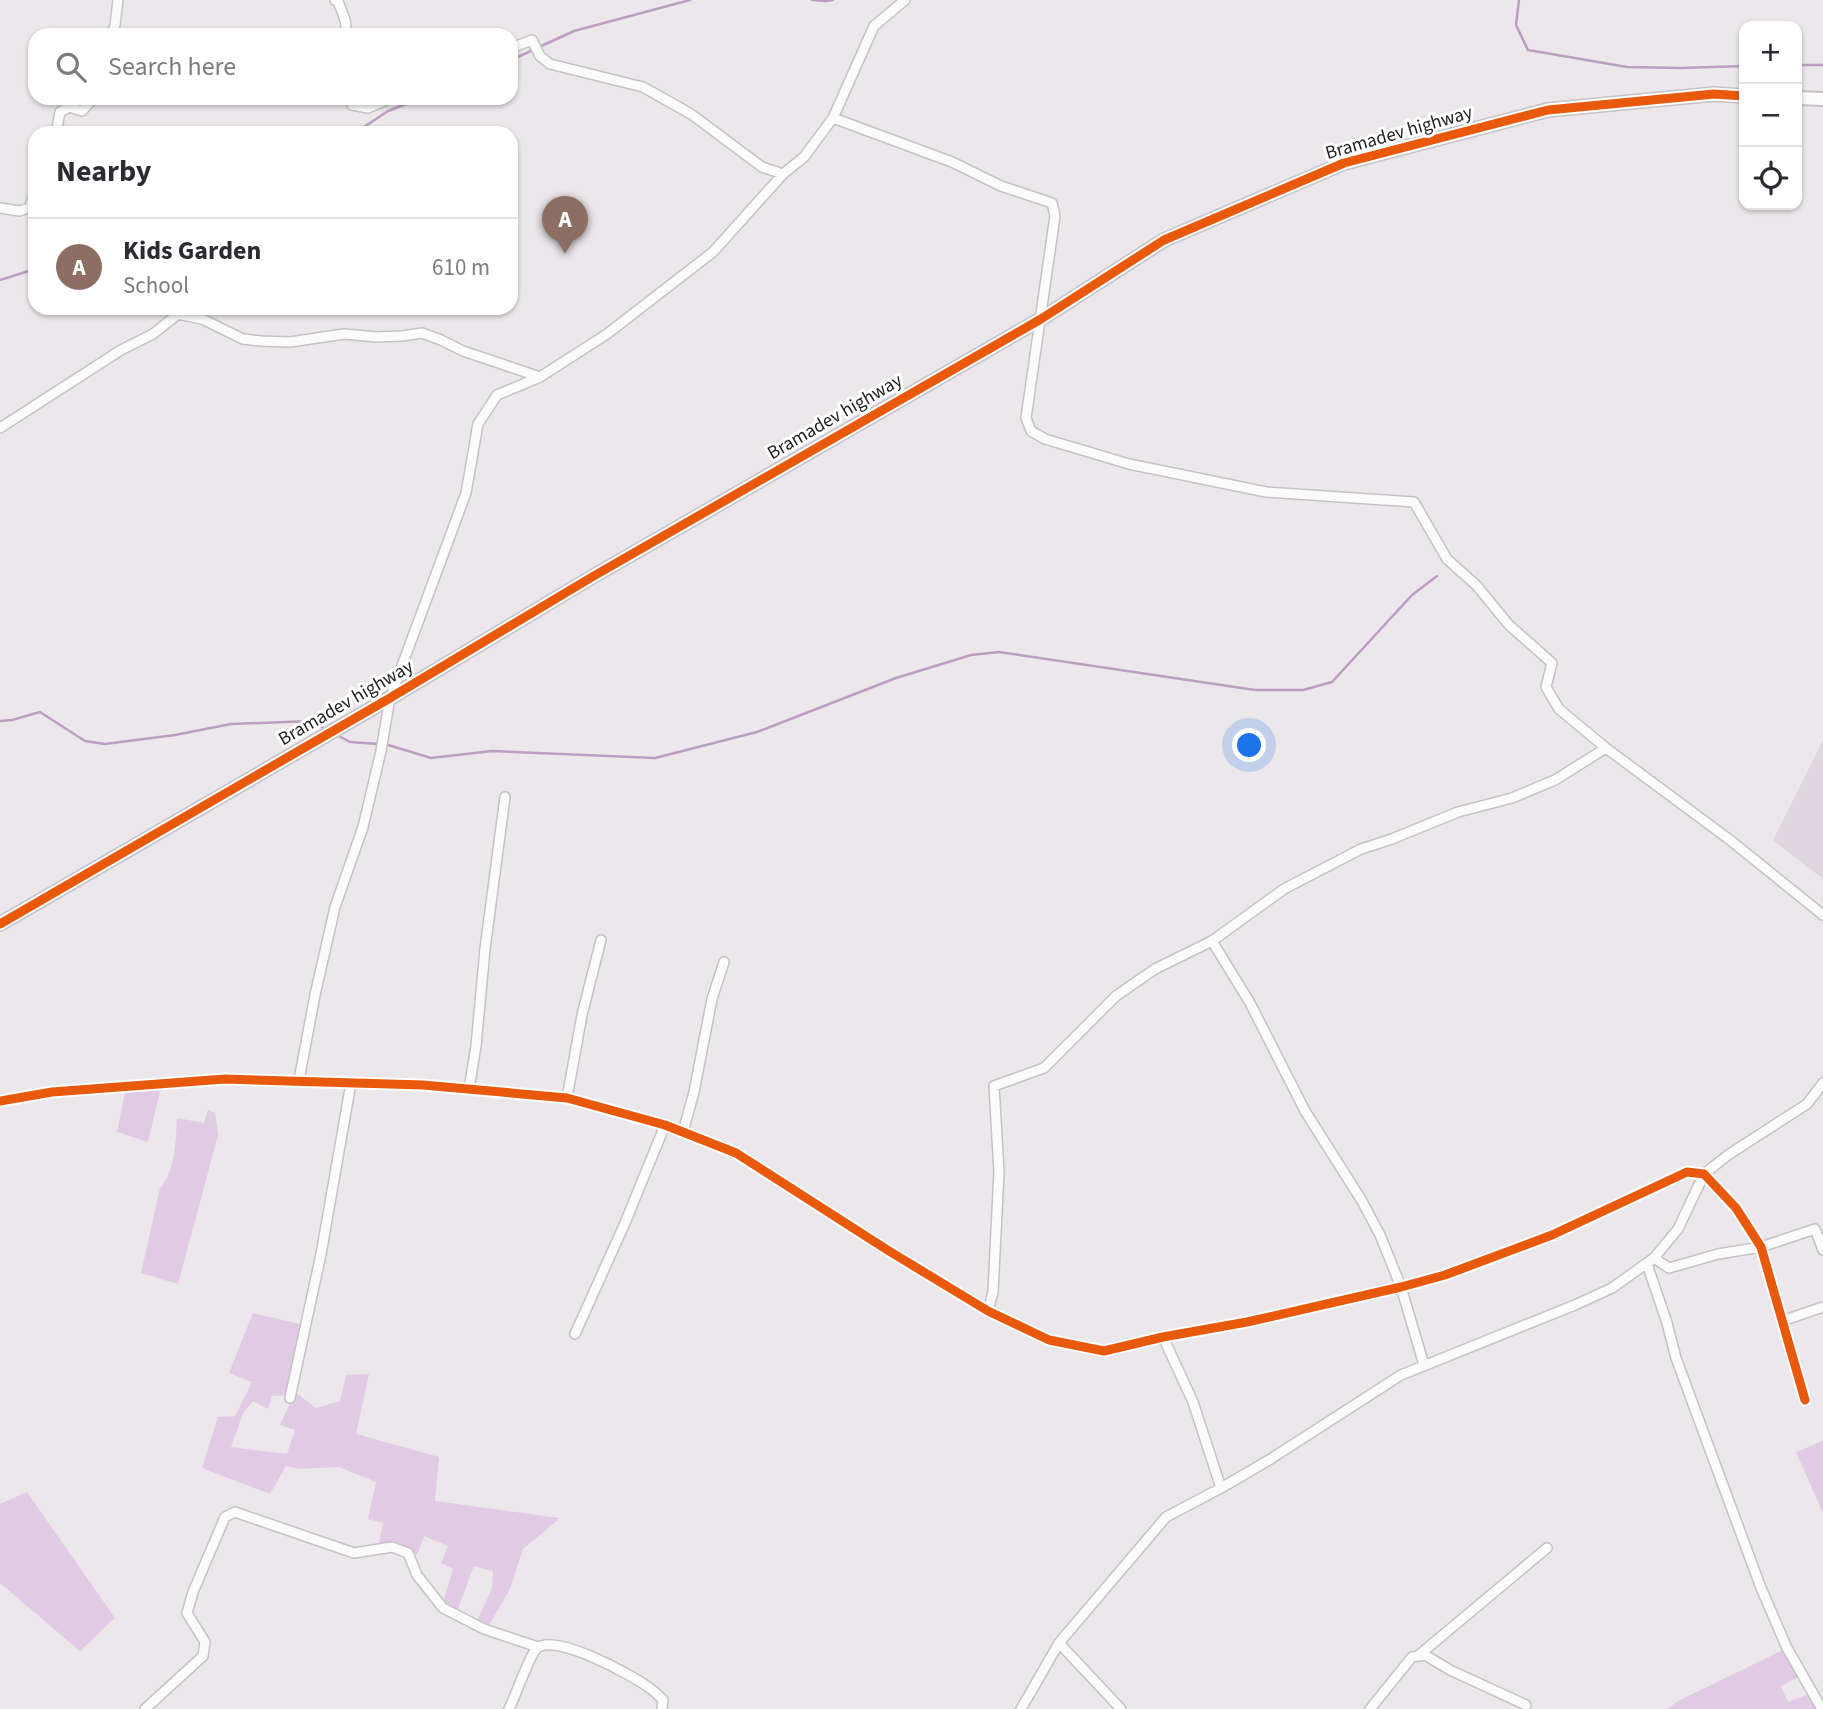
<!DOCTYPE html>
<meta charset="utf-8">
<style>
:root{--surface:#fff;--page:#f7f7f7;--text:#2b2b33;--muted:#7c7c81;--line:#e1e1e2;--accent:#0b8043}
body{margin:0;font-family:"Source Sans 3",sans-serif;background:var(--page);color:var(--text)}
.controls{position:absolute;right:21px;top:21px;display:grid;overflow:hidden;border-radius:14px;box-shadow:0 2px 5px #0004}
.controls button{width:63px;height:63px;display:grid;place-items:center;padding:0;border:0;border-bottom:2px solid var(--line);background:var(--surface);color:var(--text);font:35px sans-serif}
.you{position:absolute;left:1250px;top:746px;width:24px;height:24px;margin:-18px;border:5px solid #fff;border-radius:50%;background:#1a73e8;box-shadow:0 0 0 10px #1a73e833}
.badge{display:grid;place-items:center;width:46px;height:46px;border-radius:50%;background:var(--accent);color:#fff;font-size:23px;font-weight:700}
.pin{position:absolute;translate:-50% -58px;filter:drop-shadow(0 2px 4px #0008)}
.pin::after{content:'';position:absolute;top:37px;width:24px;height:21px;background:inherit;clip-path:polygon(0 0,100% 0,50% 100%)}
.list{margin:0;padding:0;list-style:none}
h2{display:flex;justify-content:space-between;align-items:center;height:91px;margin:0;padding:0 28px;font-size:30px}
h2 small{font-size:23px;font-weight:400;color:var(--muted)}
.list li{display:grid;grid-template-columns:46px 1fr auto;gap:21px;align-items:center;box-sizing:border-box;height:98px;padding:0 28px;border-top:2px solid var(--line)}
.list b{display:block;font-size:26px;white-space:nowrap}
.list p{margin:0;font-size:23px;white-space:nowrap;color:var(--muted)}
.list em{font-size:23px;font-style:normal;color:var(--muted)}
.icon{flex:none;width:38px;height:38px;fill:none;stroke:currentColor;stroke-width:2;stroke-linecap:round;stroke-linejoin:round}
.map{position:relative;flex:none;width:1823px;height:1709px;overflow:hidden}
.search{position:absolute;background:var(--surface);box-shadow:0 2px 5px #0004;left:28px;top:28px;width:490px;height:77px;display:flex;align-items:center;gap:18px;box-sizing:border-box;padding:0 24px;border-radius:21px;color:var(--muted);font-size:26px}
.panel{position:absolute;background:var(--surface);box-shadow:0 2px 5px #0004;left:28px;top:126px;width:490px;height:189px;border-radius:21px}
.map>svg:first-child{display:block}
</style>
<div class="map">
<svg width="1823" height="1709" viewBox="0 0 1823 1709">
<rect width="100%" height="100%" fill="#ebe7eb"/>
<!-- built -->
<path fill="#dfd7e0" d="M1823 740V879L1773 840Z"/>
<!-- green -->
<path fill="#e1cae4" d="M161 1087 148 1142 117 1132 125 1092Z
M208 1110 215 1113 218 1135 178 1284 141 1273 160 1188C175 1173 176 1139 177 1118L204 1123Z
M253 1313 304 1325 286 1395 272 1396 268 1409 253 1401 243 1413 231 1447 287 1454 295 1430 280 1425 295 1392 316 1408 340 1401 346 1375 369 1374 356 1434 439 1457 435 1501 560 1518 523 1549 510 1589 489 1625 477 1621 492 1588 493 1571 474 1566 457 1611 443 1602 453 1569 441 1563 448 1546 424 1536 417 1555 379 1543 383 1523 368 1519 376 1482 339 1467 299 1469 286 1466 270 1494 202 1468 218 1417 235 1416 252 1382 229 1373Z
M1823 1441V1513L1796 1452Z
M27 1492 115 1618 80 1651 0 1583V1504Z
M1783 1650 1802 1675 1781 1686 1788 1702 1811 1693 1820 1709H1668L1678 1701Z"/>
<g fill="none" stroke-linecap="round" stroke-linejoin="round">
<!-- stream -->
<path stroke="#bb9ec0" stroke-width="2.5" d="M812 0 826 1 833 0
M1519 0 1516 25 1528 50 1627 67 1681 68 1744 66
M539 47 574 31 690 0
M511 60 533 50
M1797 65H1823
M355 133 388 111 421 98
M0 280 35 269
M0 721 12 720 40 712 85 741 105 744 175 735 231 724 310 721 325 729
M335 734 350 742 378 744
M385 744 431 758 492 751 655 758 757 732 896 678 971 655 999 652 1255 690H1303L1332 682 1412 595 1437 576"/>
<defs>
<path id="street" d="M335 0 338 1 345 20 347 35
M112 35 115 25 118 0
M511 48 532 40 540 56 550 64 643 87 691 114 762 167 783 174 804 157 833 118 952 162 1001 186 1052 203 1055 216 1026 418 1031 431 1045 439 1129 464 1266 492 1414 502 1447 559 1477 586 1509 625 1552 663 1546 687 1559 709 1606 748 1730 840 1823 915
M352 98V105L368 108 391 98
M833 118 874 26 905 0
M56 133 60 112 69 107 82 111 89 103 91 98
M0 208 19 211 29 208 35 193
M0 428 121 350 153 334 178 314 202 319 243 339 261 341 290 342 344 334 377 337 402 336 422 333 441 340 463 351 540 377
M1212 941 1250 1003 1305 1111 1362 1201 1380 1235 1401 1287 1424 1365
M299 1080 315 995 335 907 363 827 381 751 390 698 466 493 478 424 497 395 540 377 607 334 713 252 783 174
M469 1089 476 1046 485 949 505 797
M567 1098 582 1015 601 940
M0 1101 52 1092 225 1079 423 1085 567 1098 665 1125 736 1153 889 1251 988 1311 1049 1340 1104 1351 1163 1337 1247 1322 1401 1287 1445 1275 1552 1235 1687 1172 1704 1174 1736 1208 1761 1247 1805 1400
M683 1132 694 1092 712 999 724 962
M1654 1258 1669 1268 1718 1254 1761 1247 1815 1229 1823 1250
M1647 1264 1667 1323 1676 1358 1761 1588 1787 1648 1822 1709
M988 1311 993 1292 999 1172 994 1086 1044 1068 1116 996 1155 969 1212 941 1284 889 1361 849 1392 839 1458 812 1512 798 1555 780 1606 748
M1782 1321 1823 1307
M575 1334 625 1223 665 1125
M1163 1337 1193 1402 1221 1488
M290 1398 321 1254 351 1083
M1059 1643 1121 1709
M1419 1655 1547 1548
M145 1709 203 1656 205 1642 187 1613 193 1592 225 1517 235 1512 354 1553 392 1547 408 1553 417 1575 443 1608 484 1629 538 1647
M509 1709C516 1695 528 1659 536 1649 553 1631 634 1676 651 1689 655 1692 659 1696 663 1700L662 1709
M1021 1709 1059 1643 1166 1517 1221 1488 1269 1460 1401 1375 1575 1305 1612 1288 1654 1258 1678 1229 1704 1174 1728 1155 1807 1104 1823 1083
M1370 1709 1412 1657 1425 1655 1450 1670 1526 1705"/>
<path id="secondary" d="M1797 98 1823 99
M0 924 390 698 592 577 1041 319 1164 240 1344 163 1548 110 1714 94 1744 96"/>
</defs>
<!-- street casing -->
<use href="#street" stroke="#c5c2c5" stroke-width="12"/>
<!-- secondary casing -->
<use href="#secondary" stroke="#c5c2c5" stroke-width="16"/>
<!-- street -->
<use href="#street" stroke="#fcfbfc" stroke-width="9"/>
<!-- secondary -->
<use href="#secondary" stroke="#fcfbfc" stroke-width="12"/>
<defs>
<path id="cycleway" d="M0 924 390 698 592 577 1041 319 1164 240 1344 163 1548 110 1714 94 1744 96
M0 1101 52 1092 225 1079 423 1085 567 1098 665 1125 736 1153 889 1251 988 1311 1049 1340 1104 1351 1163 1337 1247 1322 1401 1287 1445 1275 1552 1235 1687 1172 1704 1174 1736 1208 1761 1247 1805 1400"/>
</defs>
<!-- cycleway casing -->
<use href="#cycleway" stroke="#fff" stroke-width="13"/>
<!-- cycleway -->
<use href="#cycleway" stroke="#e8590c" stroke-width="9"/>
</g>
<g text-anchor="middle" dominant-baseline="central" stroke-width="6" stroke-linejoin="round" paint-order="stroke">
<!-- street labels -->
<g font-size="19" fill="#201d20" stroke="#fff">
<text transform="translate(1399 133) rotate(-16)">Bramadev highway</text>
<text transform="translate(835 417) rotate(-30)">Bramadev highway</text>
<text transform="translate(346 703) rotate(-30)">Bramadev highway</text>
</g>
</g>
</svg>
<div class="controls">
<button>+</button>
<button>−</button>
<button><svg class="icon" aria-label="locate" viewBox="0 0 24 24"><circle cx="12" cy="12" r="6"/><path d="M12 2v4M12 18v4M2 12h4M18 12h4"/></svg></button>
</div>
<div class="you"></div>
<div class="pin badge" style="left:565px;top:254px;background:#8d6e63">A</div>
<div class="search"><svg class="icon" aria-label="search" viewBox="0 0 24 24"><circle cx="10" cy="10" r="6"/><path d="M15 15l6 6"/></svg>Search here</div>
<section class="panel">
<h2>Nearby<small></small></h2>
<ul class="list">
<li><span class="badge" style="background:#8d6e63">A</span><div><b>Kids Garden</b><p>School</p></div><em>610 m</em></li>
</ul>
</section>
</div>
